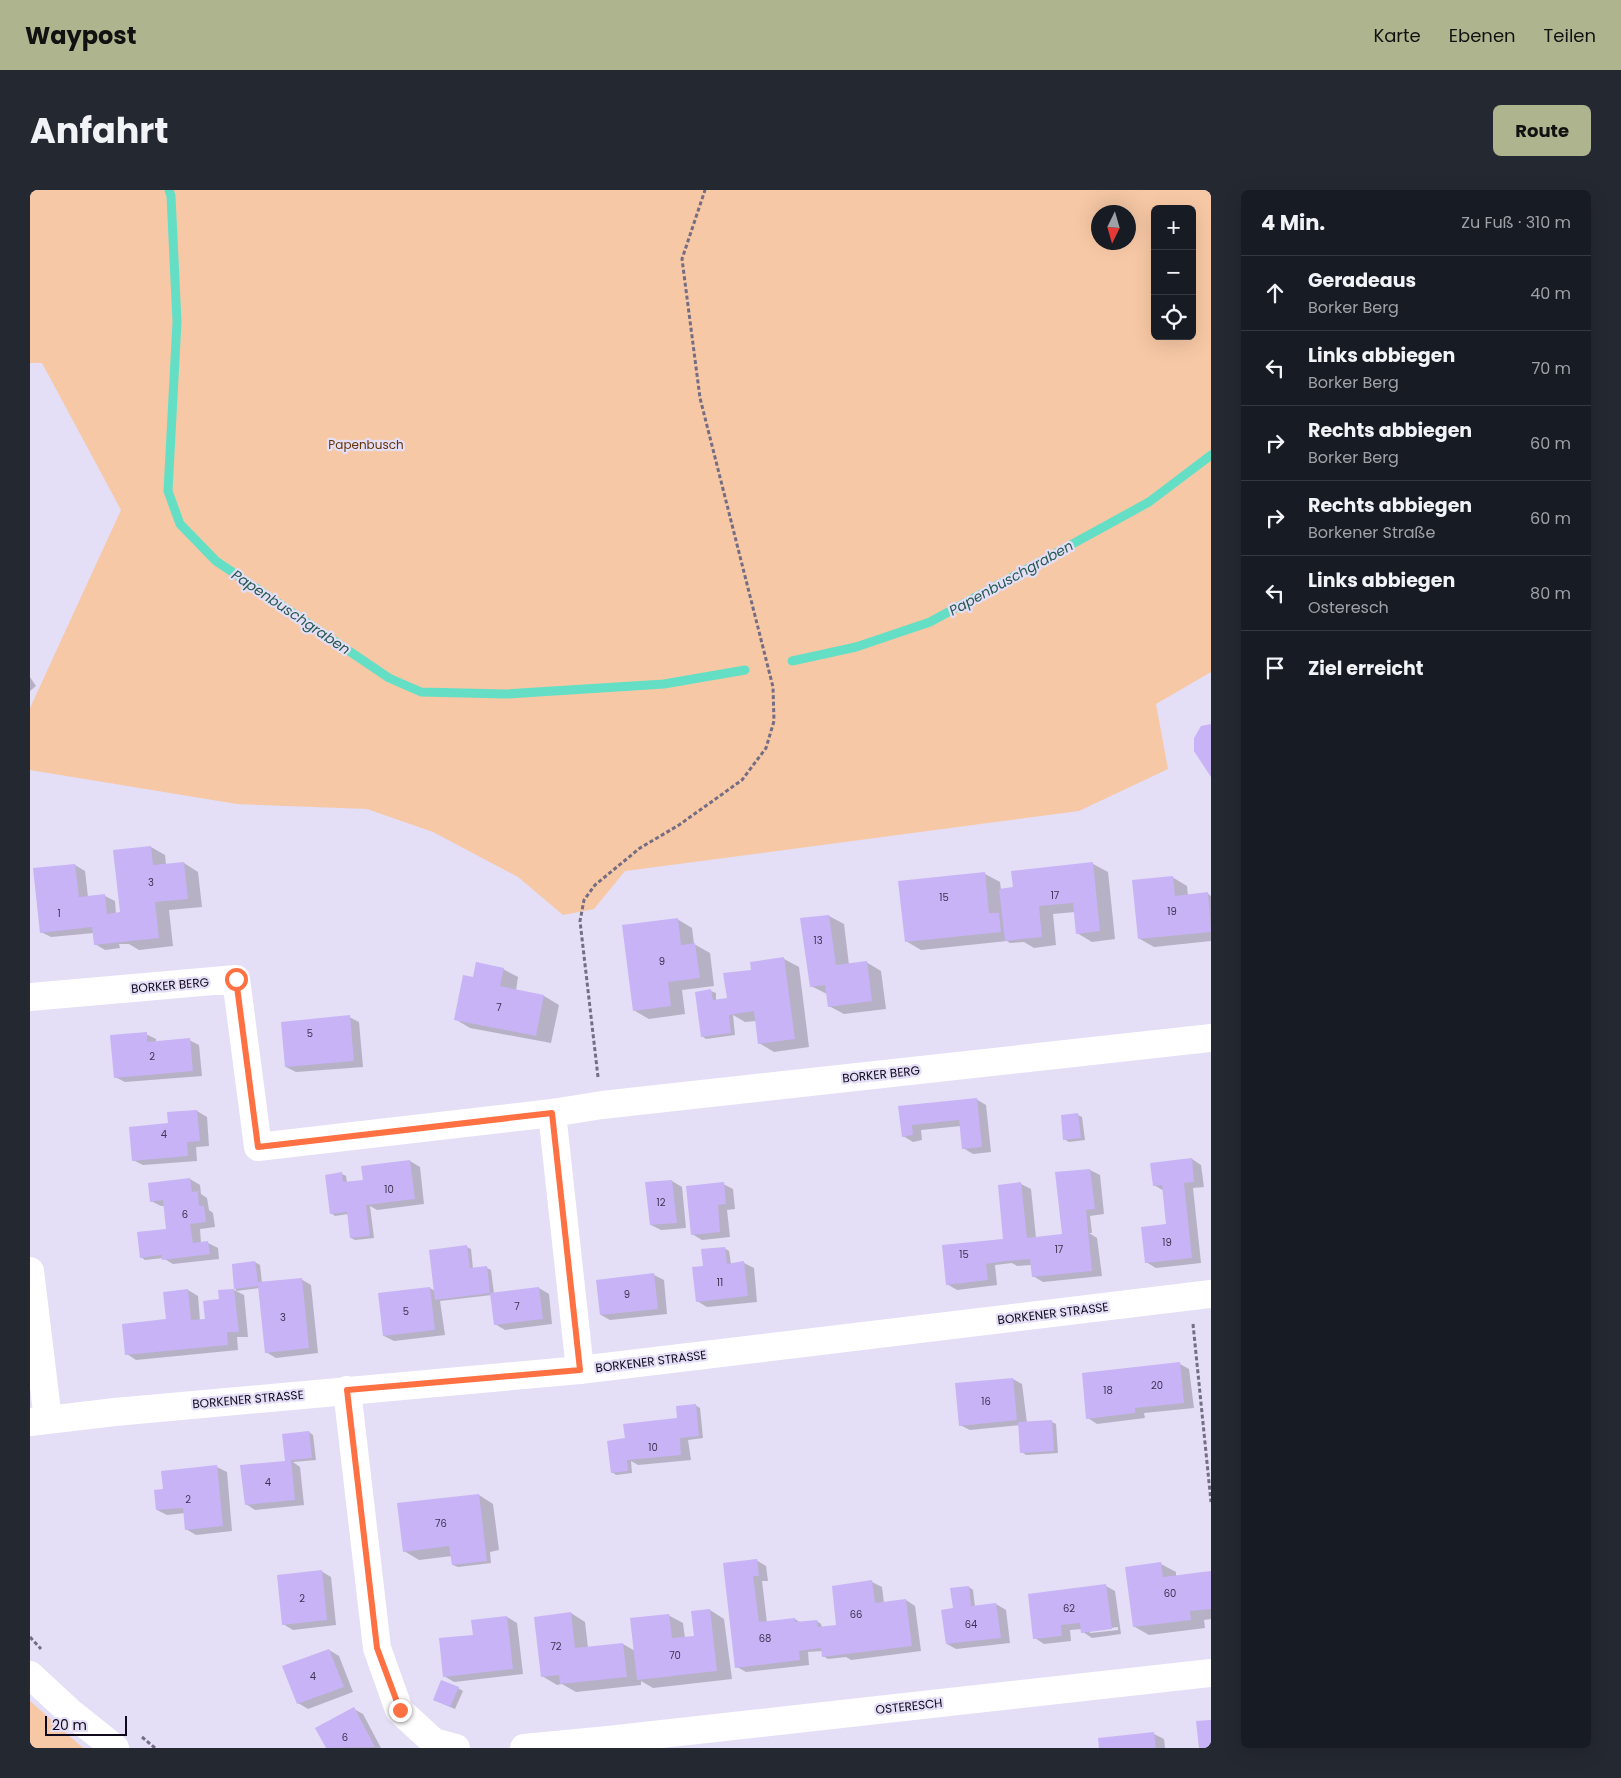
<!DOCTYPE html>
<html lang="de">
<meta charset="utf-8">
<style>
:root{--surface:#171b24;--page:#242831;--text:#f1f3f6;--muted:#9ea1a6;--line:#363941;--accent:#aeb48e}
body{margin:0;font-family:Poppins,sans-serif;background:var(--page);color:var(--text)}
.controls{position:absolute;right:15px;top:15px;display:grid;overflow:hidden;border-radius:8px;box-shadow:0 5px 20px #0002}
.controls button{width:45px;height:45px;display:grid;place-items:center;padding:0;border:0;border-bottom:1px solid var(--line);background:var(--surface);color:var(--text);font:25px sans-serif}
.compass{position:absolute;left:1061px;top:15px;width:45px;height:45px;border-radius:50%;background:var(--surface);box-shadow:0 5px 20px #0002;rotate:185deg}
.scale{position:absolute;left:15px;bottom:12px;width:82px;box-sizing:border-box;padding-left:5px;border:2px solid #10091d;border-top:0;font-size:14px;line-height:18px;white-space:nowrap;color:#10091d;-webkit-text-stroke:4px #e4def6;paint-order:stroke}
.stop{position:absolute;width:15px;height:15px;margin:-11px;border:4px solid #ff7043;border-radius:50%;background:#fff}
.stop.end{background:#ff7043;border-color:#fff;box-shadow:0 1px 5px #0008}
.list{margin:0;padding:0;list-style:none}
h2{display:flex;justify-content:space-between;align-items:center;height:65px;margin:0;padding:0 20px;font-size:21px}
h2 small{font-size:16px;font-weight:400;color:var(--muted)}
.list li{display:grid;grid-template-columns:32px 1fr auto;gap:15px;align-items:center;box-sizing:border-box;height:75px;padding:0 20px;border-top:1px solid var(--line)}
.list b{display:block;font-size:19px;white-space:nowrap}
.list p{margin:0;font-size:16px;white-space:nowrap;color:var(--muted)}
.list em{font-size:16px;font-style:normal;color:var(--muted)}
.icon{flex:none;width:28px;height:28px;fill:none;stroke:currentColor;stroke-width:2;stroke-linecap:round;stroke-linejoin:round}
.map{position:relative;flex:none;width:1181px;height:1558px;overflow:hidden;border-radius:8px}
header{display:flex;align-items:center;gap:30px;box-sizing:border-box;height:70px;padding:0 25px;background:var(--accent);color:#111}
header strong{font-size:24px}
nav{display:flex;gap:28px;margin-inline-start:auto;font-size:18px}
.intro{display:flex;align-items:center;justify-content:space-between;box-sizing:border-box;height:120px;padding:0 30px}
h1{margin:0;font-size:35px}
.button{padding:12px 22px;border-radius:8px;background:var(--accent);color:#111;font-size:18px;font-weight:700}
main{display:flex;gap:30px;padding:0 30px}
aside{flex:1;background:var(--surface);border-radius:8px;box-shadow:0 5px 20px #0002}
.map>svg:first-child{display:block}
</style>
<header>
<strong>Waypost</strong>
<nav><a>Karte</a><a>Ebenen</a><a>Teilen</a></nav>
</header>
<div class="intro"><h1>Anfahrt</h1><a class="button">Route</a></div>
<main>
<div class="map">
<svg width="1181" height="1558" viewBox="0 0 1181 1558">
<rect width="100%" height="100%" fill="#e4def6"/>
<!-- green -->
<path fill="#f7c8a5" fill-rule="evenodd" d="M0 0H1181V482L1126 514 1138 579 1049 621 595 681 564 719 533 725 488 687 403 642 337 619 207 614 0 580V518L91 320 12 173H0ZM1125 19H1162V146H1125ZM1098 22V52H1068V22Z
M0 1511 53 1558H0Z"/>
<!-- shadow -->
<path fill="#0003" fill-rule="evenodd" d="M0 487 6 496 0 501Z
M121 657 135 665 136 675 154 673 168 682 172 717 139 720 143 756 109 760 99 754H89L90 758 75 760 65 754 64 743 21 747 11 742 45 675 55 681 58 707 75 706 85 711 86 724 91 723Z
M1063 674 1078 682 1085 749 1062 752 1047 743 1045 722 1023 724 1026 755 1004 758 994 752 980 753 977 751 891 760 876 751 955 684 970 692 971 700 984 698Z
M1142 687 1157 696 1158 706 1177 703 1181 706V751L1124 757 1110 749Z
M799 726 814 734 819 775 836 772 851 781 856 819 814 824 799 816 797 804 781 796Z
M647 729 662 738 664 754 680 763 684 796 652 800 655 824 619 829 605 821Z
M754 769 769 777 779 857 744 862 729 853 726 831 715 832 703 825 705 845 676 849 672 846 681 801 686 803V811L696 810 722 781Z
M473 779 488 787 486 801 514 806 529 815 521 853 440 838 425 829 444 788Z
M319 827 329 832 333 877 266 882 256 877Z
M116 844 126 849V852L159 850 169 855 172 886 95 892 85 887Z
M946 909 956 915 961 962 943 964 933 958 931 936 891 940 892 950 883 952 873 946 870 917Z
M167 921 177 927 179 956 166 957 167 971 113 975 103 970 139 935Z
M1048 925 1052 927 1055 950 1039 952 1034 949Z
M1162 969 1171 975 1174 997 1163 998 1171 1073 1126 1078 1116 1072 1137 1035 1134 1001 1124 995Z
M380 971 390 977 394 1014 347 1020 340 1016 344 1048 325 1050 321 1048 318 1024 305 1026 301 1023 312 984 316 986 317 993 334 991 332 977Z
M1060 980 1070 985 1074 1024 1060 1026 1062 1043H1059L1067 1048 1072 1086 1013 1092 1003 1086 1001 1075 987 1076 982 1073 965 1075 967 1095 927 1100 917 1094 973 1050 991 994 1001 999 1006 1048 1034 1045Z
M160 989 170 995 171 1004 177 1008 179 1020 183 1023 185 1037 170 1039 171 1053H178L188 1058 189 1069 143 1074 133 1068 115 1070 111 1067 138 1040 135 1016H131L121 1011Z
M642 991 652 997 656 1038 631 1040 621 1035Z
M693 994 703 999 705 1019 697 1020 700 1047 672 1050 662 1044Z
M437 1057 441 1059 443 1079 457 1078 461 1080 464 1104 509 1098 519 1104 522 1134 475 1140 465 1134 462 1105 410 1111 415 1145 364 1151 354 1146 400 1098 405 1101Z
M694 1058 699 1061 701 1074 714 1073 724 1078 727 1112 677 1117 667 1111 677 1077Z
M225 1072 230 1075 232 1093 271 1089 281 1095 288 1163 246 1168 236 1162 229 1098 206 1101 203 1075Z
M624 1085 634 1090 637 1124 580 1130 571 1125Z
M158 1100 168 1106 170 1131 176 1130 190 1110 204 1100 214 1105 218 1147H207L208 1160 106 1170 97 1164 138 1130Z
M1150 1174 1159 1179 1164 1218 1114 1223 1115 1228 1067 1234 1058 1228Z
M983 1189 992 1194 997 1233 1022 1232 1026 1234 1028 1263 996 1265 992 1262 990 1235 940 1240 930 1235Z
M665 1215 670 1218 673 1248 658 1250 661 1270 608 1275 601 1271 602 1283 586 1285 582 1282 596 1250 649 1229Z
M279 1242 283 1245 286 1270 263 1272 270 1277 274 1315 225 1320 216 1314 256 1271Z
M187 1277 197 1282 202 1341 166 1345 156 1339 155 1323 137 1325 127 1320 135 1300Z
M449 1305 463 1314 469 1360 460 1362 461 1373 428 1377 423 1375 422 1366 389 1370 374 1361Z
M726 1370 736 1376 738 1391H732L737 1433 765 1429 771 1433 787 1431 791 1434 792 1438 806 1436 842 1392 852 1397 854 1413 876 1410 885 1416 891 1461 821 1470 816 1467 798 1469 793 1466 792 1461 778 1462 779 1475 716 1482 707 1477 694 1374Z
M1131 1374 1146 1382V1386L1181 1382V1429L1174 1430 1175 1438 1119 1445 1105 1437Z
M291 1381 301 1387 306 1435 263 1440 253 1434Z
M1076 1396 1085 1401 1091 1444 1062 1448 1053 1442 1052 1439 1040 1440 1041 1451 1014 1454 1005 1448ZM1088 1437V1440L1060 1443V1441Z
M939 1397 943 1400 945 1417 966 1414 976 1420 980 1453 926 1459 917 1454 927 1419Z
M680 1420 694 1429 702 1489 623 1498 611 1491V1495L546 1502 532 1494 527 1495 512 1486 541 1423 555 1432 558 1458 593 1454 605 1461 638 1425 653 1433 655 1448 665 1447Z
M477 1427 487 1433 493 1484 424 1492 414 1486 444 1446 443 1431Z
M299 1460 309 1466 323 1502 278 1519 268 1513Z
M428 1498 433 1501 425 1519 404 1510Z
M324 1519 333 1524 351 1558H297L286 1538Z
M1124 1544 1134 1549 1135 1558H1070Z"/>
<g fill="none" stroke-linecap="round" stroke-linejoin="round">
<!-- stream -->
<path stroke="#64dfc6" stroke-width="9" d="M139 0 141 6 147 132 138 301 150 334 186 371 359 488 391 502 476 504 634 494 715 480
M762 471 826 457 900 432 1119 312 1181 265"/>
</g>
<!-- building -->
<path fill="#c7b3f5" d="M1181 534V587L1164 561V548L1171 536Z
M121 656 123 675 154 672 158 709 125 712 129 748 64 755 62 737 10 743 3 678 45 674 49 707 75 704 77 724 90 722 83 660Z
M1063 672 1070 741 1046 744 1043 713 1009 716 1012 747 975 751 969 699 983 697 981 681Z
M955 682 959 723H969L971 742 875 752 868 691Z
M1143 686 1145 706 1178 702 1181 742 1108 749 1102 690Z
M799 725 806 775 837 771 842 811 798 817 795 795 780 797 770 728Z
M648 728 651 755 665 753 670 788 638 792 641 816 603 821 592 735Z
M754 767 765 849 728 854 724 821 699 825 701 843 671 847 665 802 681 799 683 810 697 808 693 783 721 780 720 772Z
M446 772 474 778 470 796 514 805 506 846 424 830 433 785 443 787Z
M320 825 324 871 255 877 251 832Z
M117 842V852L160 848 163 881 84 888 80 845Z
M947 908 952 957 932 959 929 930 882 935 883 945 872 947 868 916Z
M167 920 170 951 157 952 158 966 102 971 99 937 138 933 137 922Z
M1048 923 1051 948 1033 950 1031 925Z
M1162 968 1164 992 1154 993 1162 1068 1115 1073 1111 1037 1136 1034 1132 995 1123 996 1120 973Z
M380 970 385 1009 336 1015 340 1046 320 1048 317 1022 300 1024 295 985 312 982 313 992 333 990 331 976Z
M1060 979 1065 1019 1056 1020 1062 1081 1002 1087 1000 1069 976 1071 956 1074 958 1090 916 1095 912 1055 973 1049 968 995 991 992 997 1048 1032 1044 1025 982Z
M160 988 162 1002 168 1001 169 1016H174L176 1032 160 1034 163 1053 178 1051 180 1064 132 1070 131 1065 110 1068 107 1042 136 1039 133 1010 120 1012 118 993Z
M642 990 647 1033 620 1035 615 992Z
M694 992 696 1014 688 1015 690 1042 661 1045 656 996Z
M437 1055 440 1078 457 1076 460 1103 405 1110 399 1060Z
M695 1057 697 1074 714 1071 718 1106 666 1112 662 1077 673 1076 671 1059Z
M225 1071 228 1092 272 1088 279 1158 235 1163 228 1096 204 1099 202 1074Z
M624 1083 628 1119 570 1125 566 1090Z
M400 1097 405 1140 353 1146 348 1103Z
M509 1097 513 1129 464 1135 460 1103Z
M158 1099 161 1130 175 1129 173 1111 189 1109 188 1100 204 1099 209 1142H197L198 1155 95 1165 92 1134 136 1129 133 1102Z
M1150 1172 1154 1213 1105 1218V1223L1056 1229 1052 1183Z
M983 1188 987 1230 929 1236 925 1193Z
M666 1214 669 1246 650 1248 651 1265 597 1270 598 1281 581 1283 577 1251 595 1248 593 1234 647 1228 646 1216Z
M1022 1230 1024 1261 990 1263 988 1232Z
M279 1241 282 1268 261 1270 265 1310 215 1315 210 1275 255 1271 252 1244Z
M187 1275 193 1336 155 1340 153 1318 126 1320 124 1300 133 1299 131 1281Z
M449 1304 457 1371 422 1375 419 1356 373 1362 367 1313Z
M727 1369 729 1386H723L729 1432 765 1428V1432L787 1430 788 1437 806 1435 802 1396 842 1390 845 1413 876 1409 882 1456 792 1467 791 1458 769 1461 770 1470 705 1478 693 1373Z
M1131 1372 1133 1387 1181 1381V1419L1160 1421 1161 1430 1103 1437 1095 1377Z
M292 1380 297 1430 252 1435 247 1385Z
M1076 1394 1082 1439 1051 1443 1050 1433 1031 1435 1032 1446 1003 1449 998 1404Z
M939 1396 941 1416 966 1413 971 1448 916 1454 911 1420 923 1418 920 1398Z
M680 1419 687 1481 607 1490 600 1428 639 1424 642 1448 664 1446 661 1421Z
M541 1422 545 1458 593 1453 597 1487 530 1494 529 1485 511 1487 504 1427Z
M477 1426 483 1479 413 1487 409 1448 443 1445 441 1430Z
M299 1459 314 1497 267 1514 252 1476Z
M411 1490 429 1497 420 1517 403 1510Z
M324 1517 345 1557 296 1558 285 1538Z
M1181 1530V1558H1169L1166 1531Z
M1124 1542 1126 1558H1069L1068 1548Z"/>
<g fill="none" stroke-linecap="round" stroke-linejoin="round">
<!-- path -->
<path stroke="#746d83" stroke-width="3" stroke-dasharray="4 2.5" stroke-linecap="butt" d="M568 887 550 731 554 710 565 695 610 658 649 635 712 590 736 558 744 531 743 497 670 208 652 69 675 0
M1163 1134 1181 1312
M0 1447 11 1459
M112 1547 125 1558"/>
<!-- street -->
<path stroke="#fff" stroke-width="28" d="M0 807 206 789 228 957 522 923 572 915 1181 848
M522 923 550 1180
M0 1081 18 1230
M317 1200 347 1458 369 1520 404 1552 426 1558
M0 1232 85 1222 550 1180 1181 1104
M494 1558 578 1550 1181 1483"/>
<!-- secondary -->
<path stroke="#fff" stroke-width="28" d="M0 1485 41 1523 85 1558"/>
</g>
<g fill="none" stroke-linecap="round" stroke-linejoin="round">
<!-- route -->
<path stroke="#ff7043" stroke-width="6" d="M206 789 228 957 522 923 550 1180 317 1200 347 1458 370 1520"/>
</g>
<g text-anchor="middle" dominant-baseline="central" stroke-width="4.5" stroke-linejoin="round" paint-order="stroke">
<!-- number labels -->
<g font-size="10" fill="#3e3453">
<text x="121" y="692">3</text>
<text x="1025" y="705">17</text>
<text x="914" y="707">15</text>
<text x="1142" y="721">19</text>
<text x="29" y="723">1</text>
<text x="788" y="750">13</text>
<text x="632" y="771">9</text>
<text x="469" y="817">7</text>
<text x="280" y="843">5</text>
<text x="122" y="866">2</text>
<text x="134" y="944">4</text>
<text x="359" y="999">10</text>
<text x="631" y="1012">12</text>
<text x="155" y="1024">6</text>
<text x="1137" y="1052">19</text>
<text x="1029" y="1059">17</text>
<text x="934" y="1064">15</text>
<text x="690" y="1092">11</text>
<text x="597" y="1104">9</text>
<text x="487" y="1116">7</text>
<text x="376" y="1121">5</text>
<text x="253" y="1127">3</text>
<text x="1127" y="1195">20</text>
<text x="1078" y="1200">18</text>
<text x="956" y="1211">16</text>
<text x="623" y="1257">10</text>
<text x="238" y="1292">4</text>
<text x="158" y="1309">2</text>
<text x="411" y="1333">76</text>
<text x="1140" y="1403">60</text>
<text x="272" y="1408">2</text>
<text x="1039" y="1418">62</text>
<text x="826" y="1424">66</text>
<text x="941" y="1434">64</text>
<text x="735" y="1448">68</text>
<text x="526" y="1456">72</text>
<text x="645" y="1465">70</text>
<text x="283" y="1486">4</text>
<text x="315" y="1547">6</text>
</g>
<!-- park labels -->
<g font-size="12" fill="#663506" stroke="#e4def6">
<text x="336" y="254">Papenbusch</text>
</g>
<!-- street labels -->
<g font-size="12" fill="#10091d" stroke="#e4def6">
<text transform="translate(140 795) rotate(-5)">BORKER BERG</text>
<text transform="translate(851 884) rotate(-6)">BORKER BERG</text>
<text transform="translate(1023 1123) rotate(-7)">BORKENER STRASSE</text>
<text transform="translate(621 1171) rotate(-7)">BORKENER STRASSE</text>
<text transform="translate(218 1209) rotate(-5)">BORKENER STRASSE</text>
<text transform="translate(879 1516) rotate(-6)">OSTERESCH</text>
</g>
<!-- water labels -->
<g font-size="14" font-style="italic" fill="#275b50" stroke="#e4def6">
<text transform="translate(981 388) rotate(-29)">Papenbuschgraben</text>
<text transform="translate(261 422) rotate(34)">Papenbuschgraben</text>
</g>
</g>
</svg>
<div class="controls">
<button>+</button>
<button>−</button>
<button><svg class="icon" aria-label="locate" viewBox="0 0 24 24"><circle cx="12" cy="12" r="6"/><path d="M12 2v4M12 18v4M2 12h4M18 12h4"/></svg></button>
</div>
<svg class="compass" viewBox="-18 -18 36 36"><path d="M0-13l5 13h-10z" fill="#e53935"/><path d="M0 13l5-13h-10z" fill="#9ea1a6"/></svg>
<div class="scale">20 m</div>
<div class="stop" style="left:206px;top:789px"></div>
<div class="stop end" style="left:370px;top:1520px"></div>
</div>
<aside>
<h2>4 Min.<small>Zu Fuß · 310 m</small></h2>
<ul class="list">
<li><svg class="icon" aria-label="ahead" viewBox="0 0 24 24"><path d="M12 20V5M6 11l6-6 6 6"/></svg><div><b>Geradeaus</b><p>Borker Berg</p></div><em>40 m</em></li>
<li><svg class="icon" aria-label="left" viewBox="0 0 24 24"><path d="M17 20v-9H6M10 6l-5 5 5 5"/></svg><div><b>Links abbiegen</b><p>Borker Berg</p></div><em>70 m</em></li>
<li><svg class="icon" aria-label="right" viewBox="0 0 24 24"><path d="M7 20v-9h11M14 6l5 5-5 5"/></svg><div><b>Rechts abbiegen</b><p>Borker Berg</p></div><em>60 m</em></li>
<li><svg class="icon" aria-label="right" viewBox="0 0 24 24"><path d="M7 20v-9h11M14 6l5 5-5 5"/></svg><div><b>Rechts abbiegen</b><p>Borkener Straße</p></div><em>60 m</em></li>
<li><svg class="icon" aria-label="left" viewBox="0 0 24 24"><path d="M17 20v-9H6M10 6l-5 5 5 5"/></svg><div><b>Links abbiegen</b><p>Osteresch</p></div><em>80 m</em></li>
<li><svg class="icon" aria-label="arrive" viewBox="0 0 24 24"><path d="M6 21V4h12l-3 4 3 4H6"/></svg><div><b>Ziel erreicht</b></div></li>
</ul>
</aside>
</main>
